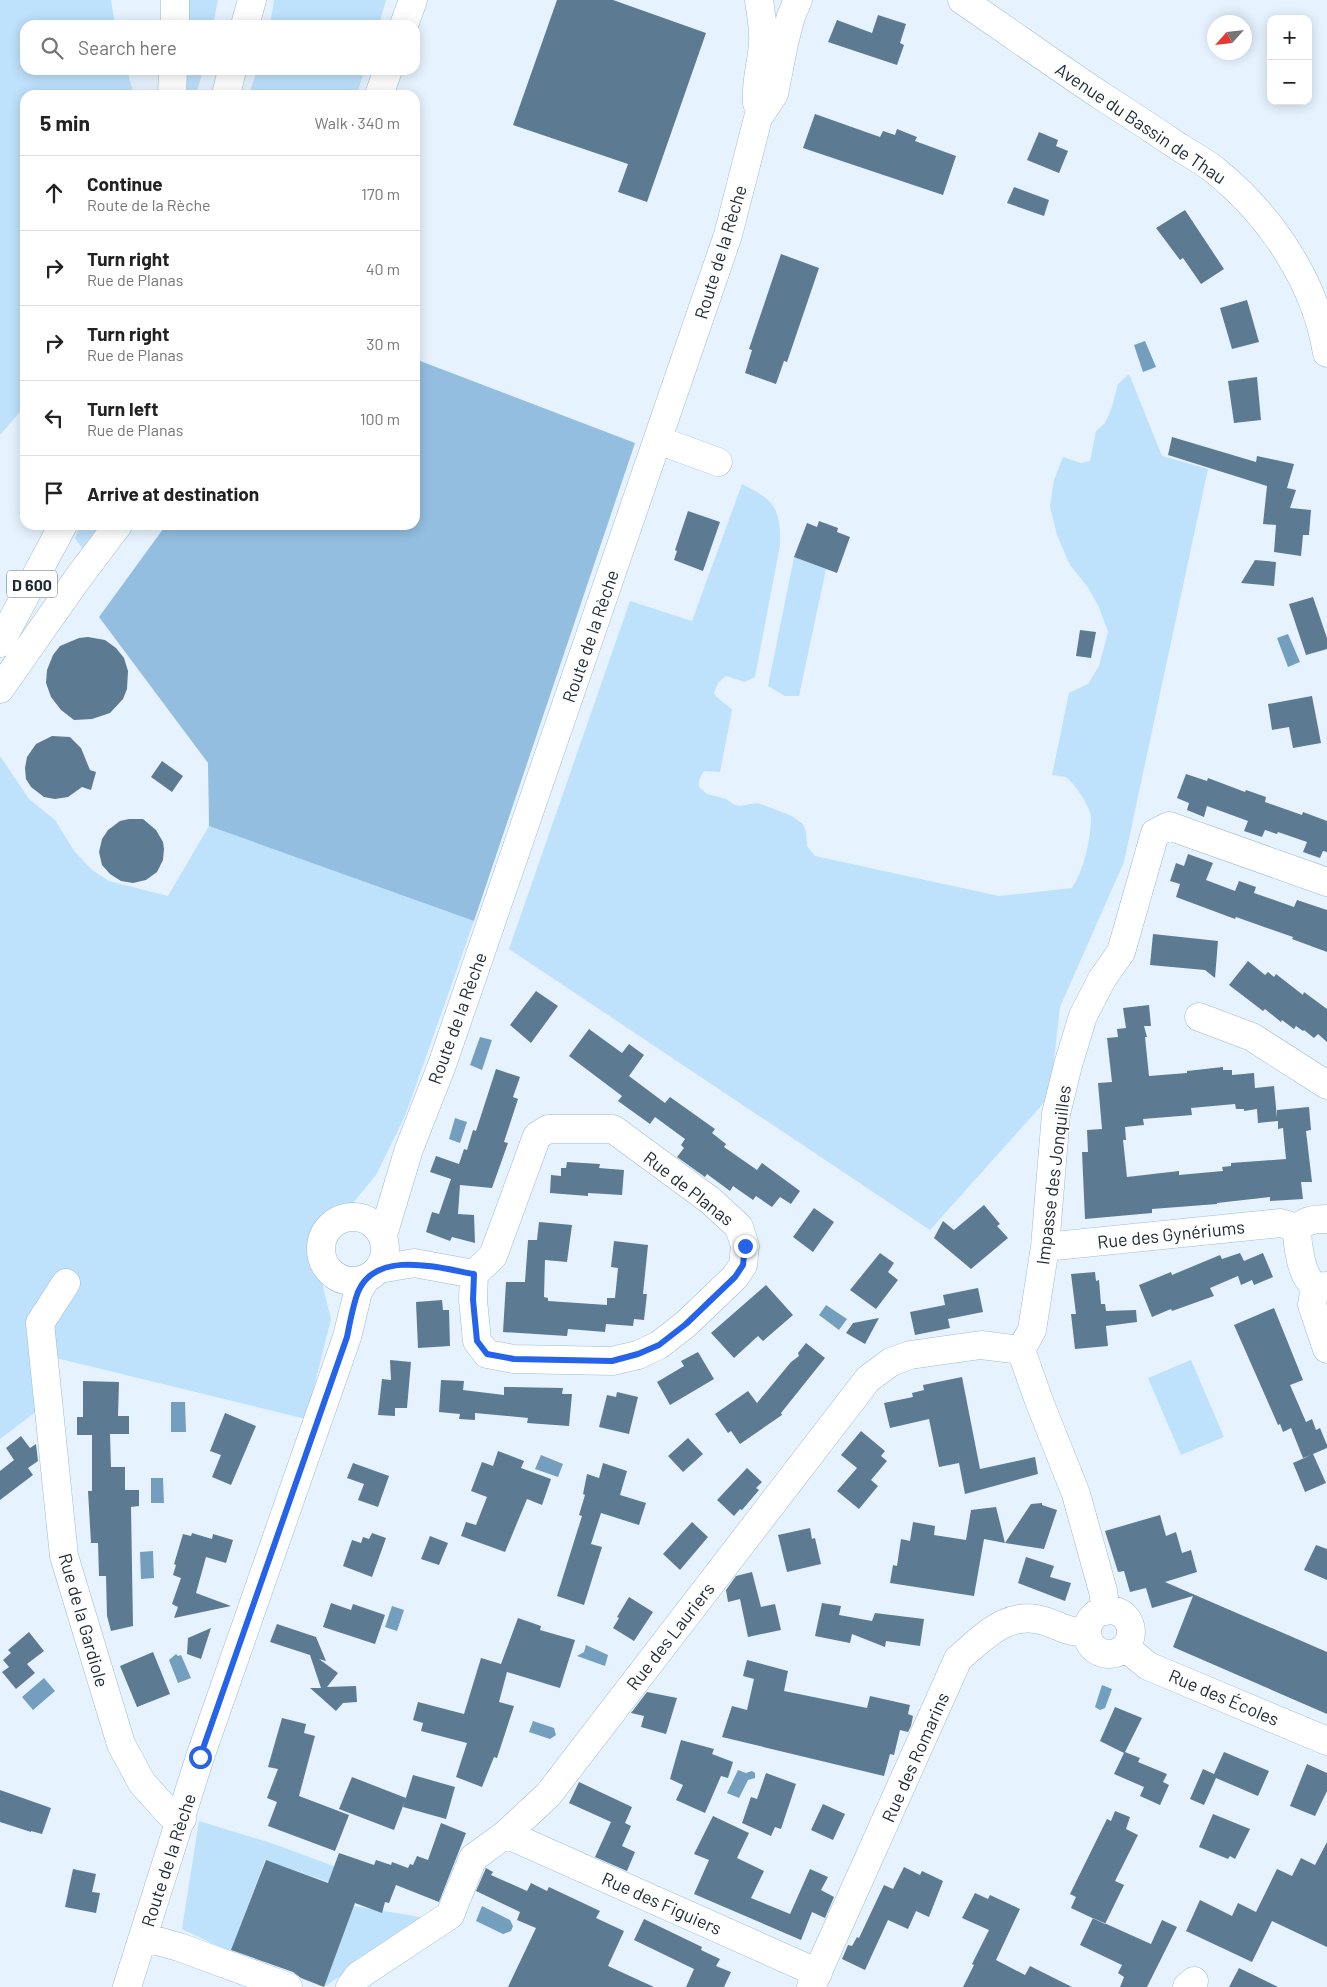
<!DOCTYPE html>
<meta charset="utf-8">
<style>
:root{--surface:#fff;--page:#f2f2f2;--text:#222;--muted:#767676;--line:#e0e0e0}
body{margin:0;font-family:Barlow,sans-serif;background:var(--page);color:var(--text)}
.controls{position:absolute;right:15px;top:15px;display:grid;overflow:hidden;border-radius:10px;box-shadow:0 2px 12px #0003}
.controls button{width:45px;height:45px;display:grid;place-items:center;padding:0;border:0;border-bottom:1px solid var(--line);background:var(--surface);color:var(--text);font:25px sans-serif}
.compass{position:absolute;left:1207px;top:15px;width:45px;height:45px;border-radius:50%;background:var(--surface);box-shadow:0 2px 12px #0003;rotate:243deg}
.stop{position:absolute;width:15px;height:15px;margin:-11px;border:4px solid #2563eb;border-radius:50%;background:#fff}
.stop.end{background:#2563eb;border-color:#fff;box-shadow:0 1px 5px #0008}
.list{margin:0;padding:0;list-style:none}
h2{display:flex;justify-content:space-between;align-items:center;height:65px;margin:0;padding:0 20px;font-size:21px}
h2 small{font-size:16px;font-weight:400;color:var(--muted)}
.list li{display:grid;grid-template-columns:32px 1fr auto;gap:15px;align-items:center;box-sizing:border-box;height:75px;padding:0 20px;border-top:1px solid var(--line)}
.list b{display:block;font-size:19px;white-space:nowrap}
.list p{margin:0;font-size:16px;white-space:nowrap;color:var(--muted)}
.list em{font-size:16px;font-style:normal;color:var(--muted)}
.icon{flex:none;width:28px;height:28px;fill:none;stroke:currentColor;stroke-width:2;stroke-linecap:round;stroke-linejoin:round}
.map{position:relative;flex:none;width:1327px;height:1987px;overflow:hidden}
.search{position:absolute;background:var(--surface);box-shadow:0 2px 12px #0003;left:20px;top:20px;width:400px;height:55px;display:flex;align-items:center;gap:12px;box-sizing:border-box;padding:0 18px;border-radius:15px;color:var(--muted);font-size:19px}
.panel{position:absolute;background:var(--surface);box-shadow:0 2px 12px #0003;left:20px;top:90px;width:400px;height:440px;border-radius:15px}
.map>svg:first-child{display:block}
</style>
<div class="map">
<svg width="1327" height="1987" viewBox="0 0 1327 1987">
<rect width="100%" height="100%" fill="#e6f3fe"/>
<!-- green -->
<path fill="#bee1fc" d="M0 0H111L115 25H25V70H127L134 95H25V406L0 435Z
M185 0H218L213 25H184Z
M274 0H386L379 25H270Z
M183 70H203L196 95H183Z
M257 70H364L357 95H249Z
M1129 374 1162 456 1208 469 1124 862 1060 1007 1050 1096 930 1230 509 949 630 601 692 621 742 484C774 500 781 508 780 545L755 677 745 682 726 676 718 683 714 693C719 701 726 703 732 710L720 772 704 771 699 780V787L707 794 726 799 733 804 739 806 758 803 792 816 803 824 806 832 807 846 815 856 999 896 1072 888C1084 869 1091 840 1091 817 1091 808 1075 784 1067 778 1063 776 1056 776 1052 775L1069 693 1088 684 1099 666 1108 632 1099 607 1087 586 1070 565 1057 535 1050 506 1054 480 1063 457 1081 463 1090 461 1096 431 1105 423 1111 410 1118 384Z
M80 525H103L84 551 75 538Z
M794 557 826 569 799 696H785L768 686Z
M0 756 29 799 55 820 74 851 92 870 109 881 168 896 209 826 474 921 405 1116 376 1175 353 1203 325 1213 313 1237 318 1267 331 1319 306 1419 56 1358 58 1395 0 1439Z
M1191 1360 1224 1437 1181 1455 1148 1378Z
M199 1821 271 1843 366 1878 361 1893 265 1860 231 1952 182 1929Z
M354 1906 426 1918 324 1987Z"/>
<!-- forest -->
<path fill="#93bee0" d="M415 359 635 443 474 921 209 826 208 763 99 617 166 525H415Z"/>
<!-- water -->
<path fill="#749ebe" d="M1145 341 1156 367 1143 372 1134 345Z
M1288 634 1300 662 1288 667 1277 638Z
M480 1037 492 1040 482 1070 470 1065Z
M455 1118 467 1122 460 1143 449 1139Z
M826 1305 847 1319 839 1330 819 1315Z
M171 1402H185L186 1432H171Z
M541 1455 563 1464 558 1477 535 1469Z
M151 1478H163L164 1503H151Z
M153 1551 154 1578 141 1579 140 1552Z
M392 1606 404 1610 397 1631 385 1627Z
M586 1645 608 1655 605 1666 577 1656 584 1652Z
M176 1654 178 1656 181 1655 191 1678 178 1683 169 1660Z
M44 1678 55 1691 33 1710 22 1697Z
M1102 1685 1112 1689 1105 1708 1100 1710 1095 1707Z
M533 1721 554 1728 556 1735 550 1739 529 1732Z
M738 1770 746 1773 752 1771 755 1773V1778L748 1780 739 1798 727 1793Z
M482 1906 510 1920 513 1926 511 1931 503 1934 476 1921Z"/>
<!-- building -->
<path fill="#5c7a91" fill-rule="evenodd" d="M557 0H613L706 33 647 202 618 192 628 164 513 125Z
M878 15 906 24 900 43 904 45 897 65 828 42 837 20 872 33Z
M815 114 880 137 883 131 895 135 897 129 917 137 915 141 956 156 943 195 803 148Z
M1039 132 1058 140 1056 146 1068 151 1059 173 1027 160Z
M1014 187 1049 200 1044 216 1007 203Z
M1185 210 1224 269 1201 284 1183 258 1180 260 1156 228Z
M781 254 819 268 787 362 784 361 776 384 745 373 752 350 749 349Z
M1247 300 1259 342 1232 349 1220 308Z
M1257 377 1261 420 1234 423 1228 381Z
M1172 437 1256 462 1257 456 1294 464 1287 488 1296 490 1290 508 1311 510 1309 535H1303L1301 556 1274 552 1276 525 1263 524 1267 486 1168 455Z
M688 511 720 522 703 571 674 560 677 551 675 550Z
M819 521 838 528 837 532 850 537 837 573 794 557 807 523 817 527Z
M1255 560 1276 562 1274 586 1241 583Z
M1313 597 1327 638V649L1306 655 1289 604Z
M1080 630 1096 632 1091 658 1076 656Z
M88 637 105 640 116 648 124 658 128 671 127 689 123 699 110 713 92 719 74 720 61 710 51 697 46 683 47 670 53 655 60 646 79 638Z
M1312 696 1321 743 1293 748 1289 727 1272 730 1268 704Z
M52 736 70 737 81 748 90 770 96 772 91 790 82 787 68 797 55 799 44 797 31 787 26 779 25 768 27 757 36 744Z
M162 761 183 776 172 792 151 777Z
M1186 774 1207 781 1208 778 1245 792 1246 790 1266 797 1265 802 1302 815 1303 812 1327 821V852L1323 851 1320 858 1303 852 1307 842 1278 832 1277 834 1265 830 1262 837 1244 831 1248 821 1207 806 1204 817 1187 810 1189 803 1177 798Z
M129 819H143L156 830 163 842 164 849 163 860 157 872 146 880 133 883 121 881 110 874 102 865 99 852 102 839 108 830 120 821Z
M1188 854 1213 863 1206 880 1235 891 1239 881 1256 887 1254 893 1294 907 1297 900 1327 910V952L1292 939 1293 937 1236 917 1235 919 1176 897 1180 884 1170 881 1176 863 1184 866Z
M1153 934 1218 941 1215 978 1205 970 1150 965Z
M1248 961 1265 975 1268 972 1274 977 1276 974 1303 995 1304 992 1327 1009V1042L1318 1034 1314 1038 1304 1030 1303 1031 1296 1026 1294 1029 1282 1020 1281 1022 1265 1009 1263 1011 1229 985Z
M536 991 558 1006 531 1043 510 1025Z
M1149 1005 1151 1026H1144L1147 1037H1145L1149 1076 1187 1073V1071L1223 1067V1070H1232V1075L1254 1073 1255 1088 1274 1086 1277 1118V1110L1309 1107 1311 1130 1306 1131 1312 1182H1301L1303 1199 1270 1201V1197L1217 1203V1204L1152 1209V1213L1085 1219 1082 1152H1088L1087 1130 1102 1129 1098 1083 1112 1082 1107 1038 1118 1037 1117 1029 1126 1028 1123 1008ZM1235 1104 1236 1109H1244V1111L1257 1109 1258 1123 1278 1121V1129L1283 1128 1286 1159 1231 1163V1166L1222 1167 1223 1171 1179 1175V1171L1127 1177 1123 1140H1126L1125 1127 1144 1125 1143 1119 1192 1115 1191 1108Z
M589 1029 622 1053 629 1044 644 1055 629 1076 665 1103 670 1097 715 1129 712 1133 726 1144 724 1147 757 1170 762 1163 800 1191 791 1204 780 1197 772 1207 756 1196 753 1200 733 1186 730 1191 707 1174 705 1177 677 1157 684 1148 681 1145 685 1139 655 1117 650 1124 618 1101 622 1096 569 1056Z
M496 1069 520 1077 513 1097 518 1099 504 1142 508 1143 492 1188 460 1185 458 1214 474 1215 475 1243 452 1237 450 1241 426 1232 432 1212 439 1214 451 1179 430 1172 436 1156 459 1164 464 1149 467 1150 473 1130 476 1131Z
M567 1162 600 1164 599 1168 624 1170 622 1195 588 1193V1196L550 1193 551 1175 561 1176V1168H566Z
M984 1205 1000 1224 997 1226 1008 1238 971 1269 934 1238 943 1221 954 1230Z
M814 1208 834 1222 813 1252 793 1237Z
M539 1222 572 1225 567 1262 545 1260 544 1297 548 1298V1301L607 1305V1298H615L618 1268 611 1267 614 1241 648 1245 643 1294H647L644 1320 634 1319 633 1326 606 1324 605 1332 568 1329 567 1336 503 1332 506 1282H525L528 1240H537Z
M880 1253 894 1263 888 1272 898 1280 876 1309 850 1290Z
M1240 1253 1244 1261 1263 1253 1273 1277 1254 1285 1252 1280 1241 1285 1238 1276 1210 1288 1214 1296 1172 1311 1171 1309 1152 1317 1139 1285 1171 1272 1172 1275 1220 1255 1222 1259Z
M1095 1272 1096 1281 1099 1280 1101 1304H1105L1106 1311 1136 1310 1137 1322 1106 1326 1108 1346 1075 1349 1071 1314H1076L1071 1274Z
M766 1285 793 1315 763 1341 758 1336 734 1358 711 1333Z
M978 1288 983 1312 948 1319 943 1295Z
M442 1300 443 1310H449L450 1346 418 1348 416 1302Z
M945 1305 950 1328 915 1335 910 1312Z
M1274 1308 1303 1380 1290 1385 1306 1422 1312 1419 1316 1430 1320 1428 1327 1445V1448L1313 1454 1326 1483 1305 1492 1293 1463 1311 1455 1303 1458 1291 1428 1283 1432 1280 1424 1278 1425 1234 1325Z
M879 1318 865 1344 846 1333 853 1323Z
M806 1343 825 1358 781 1413 782 1415 740 1444 731 1431 728 1433 715 1414 748 1391 757 1403 791 1362 799 1356 798 1353Z
M698 1352 714 1379 670 1405 657 1382 684 1366 681 1361Z
M390 1360 411 1362 407 1408H395V1416L378 1415 382 1379 391 1380Z
M962 1377 980 1469 1035 1457 1038 1474 965 1494 959 1463 939 1467 929 1419 890 1428 884 1403 913 1397 912 1393 924 1390 923 1385Z
M441 1380 464 1381 463 1390 504 1395V1387L563 1388 562 1394H572L569 1426 527 1423 528 1418 475 1413V1420L459 1419 460 1414 439 1412Z
M83 1381 119 1382 118 1416H129V1434H110L111 1467H125V1490H139V1506L131 1507 133 1626 111 1631 107 1616 106 1576H99L98 1543H91L88 1491H92V1435H77V1417H83Z
M617 1392 638 1397 629 1434 599 1427 607 1395 616 1397Z
M225 1413 256 1426 231 1485 212 1477 221 1455 210 1451Z
M861 1431 885 1451 881 1456 887 1461 871 1480 878 1486 859 1509 837 1491 857 1468 841 1455Z
M21 1436 30 1448 36 1444 38 1461 28 1468 33 1475 0 1500V1471L14 1460 6 1448Z
M688 1438 703 1454 683 1472 668 1456Z
M498 1451 524 1461 521 1468 551 1479 542 1505 527 1499 505 1552 461 1536 466 1522 476 1525 487 1497 471 1491 482 1462 493 1466Z
M353 1463 389 1476 378 1507 358 1500 364 1484 347 1478Z
M603 1463 627 1471 620 1495 646 1503 639 1525 601 1513 591 1544 602 1547 584 1605 557 1596 582 1516 579 1515 585 1495 583 1494 587 1474 599 1478Z
M747 1468 762 1482 756 1488 759 1490 742 1510 740 1509 734 1516 717 1500Z
M1042 1503V1505L1057 1510 1044 1549 1005 1543 1031 1504Z
M996 1507 1005 1543 984 1539 974 1596 890 1583 893 1565 897 1566 901 1539 910 1541 913 1522 935 1526 934 1535 966 1540 971 1510Z
M1160 1515 1166 1536 1176 1532 1182 1553 1191 1550 1197 1572 1165 1582 1327 1652V1714L1173 1647 1193 1596 1152 1608 1146 1588 1130 1592 1124 1571 1118 1572 1105 1531Z
M692 1522 708 1537 680 1570 663 1554Z
M810 1528 812 1539 815 1538 821 1564 787 1572 778 1535Z
M192 1533 212 1539 213 1534 233 1540 226 1563 206 1557 196 1593 231 1606 174 1618 178 1607 172 1604 181 1578 173 1575 176 1565 174 1564 183 1534 191 1536Z
M372 1533 386 1538 372 1577 343 1566 352 1540 361 1543 363 1537 369 1539Z
M430 1536 448 1543 439 1565 421 1559Z
M1316 1545 1327 1549V1580L1304 1570Z
M1026 1557 1054 1566 1050 1577 1071 1583 1065 1601 1018 1583Z
M752 1572 761 1607 775 1604 781 1630 748 1637 740 1599 728 1602 726 1590 736 1576Z
M629 1597 653 1612 634 1641 613 1628 619 1618 617 1617Z
M331 1603 351 1610 353 1604 385 1615 375 1644 323 1627Z
M822 1603 841 1606 839 1615 872 1621 875 1613 924 1619 920 1646 886 1641 885 1647 852 1634 850 1643 815 1636Z
M518 1618 541 1626 540 1630 575 1640 560 1688 507 1672 499 1702 514 1706 497 1758 494 1757 482 1787 456 1777 467 1743 421 1731 423 1723 413 1720 418 1702 464 1714 481 1658 501 1664Z
M277 1624 316 1637 326 1661 319 1659 338 1673 327 1687 356 1686 357 1702 343 1703 336 1711 310 1688H321L310 1655 270 1642Z
M211 1628 201 1659 187 1654 188 1638Z
M29 1632 44 1651 27 1664 35 1673 16 1689 2 1672 9 1667 3 1660 11 1653 8 1650Z
M153 1652 170 1694 137 1707 120 1666Z
M747 1660 788 1671 784 1691 867 1708 870 1696 910 1705 908 1714 913 1716 911 1726 908 1732 900 1730 894 1755 890 1754 884 1776 722 1737 732 1706 747 1710 754 1679 743 1676Z
M647 1692 677 1698 666 1734 641 1727 644 1716 631 1713Z
M1115 1707 1142 1718 1125 1752 1140 1758 1138 1762 1167 1774 1163 1782 1169 1785 1160 1805 1140 1796 1144 1787 1114 1774 1124 1753 1100 1741Z
M282 1718 306 1724 304 1733 315 1736 299 1796 349 1815 335 1851 268 1826 277 1802 267 1798 278 1769 268 1767Z
M681 1740 714 1749 712 1754 733 1762 728 1778 721 1776 705 1813 676 1800 683 1785 670 1779Z
M1224 1752 1269 1771 1258 1796 1216 1778 1204 1805 1190 1799 1203 1769 1214 1774Z
M1307 1764 1327 1773V1791L1315 1816 1290 1806Z
M766 1773 796 1784 781 1829 775 1827 771 1836 742 1823 751 1797 757 1799Z
M413 1775 455 1787 446 1819 403 1807Z
M352 1777 406 1798 394 1830 339 1809Z
M579 1782 632 1807 625 1823 631 1826 622 1846 635 1852 627 1871 595 1857 611 1822 569 1803Z
M0 1790 51 1808 42 1834 31 1831V1832L0 1822Z
M823 1804 845 1814 833 1840 811 1830Z
M1115 1811 1130 1817 1126 1829 1138 1835 1115 1881 1124 1885 1105 1924 1071 1908 1076 1897 1070 1894 1107 1819 1111 1821Z
M1213 1814 1250 1829 1235 1859 1230 1856 1228 1859 1199 1847Z
M713 1816 749 1833 737 1858 764 1871 751 1898 790 1914 810 1869 828 1877 821 1890 834 1897 825 1918 812 1912 801 1940 694 1894 709 1860 694 1854Z
M441 1823 466 1833 439 1902 396 1885 389 1903 385 1902 382 1913 355 1903 324 1987 301 1978 293 1972 231 1950 266 1860 328 1883 339 1853 374 1865 376 1860 391 1865 392 1862 408 1868 410 1864 413 1865 417 1856 428 1860Z
M1327 1842V1947L1272 1921 1252 1962 1186 1931 1200 1900 1232 1916 1238 1903 1256 1912 1277 1869 1292 1876 1301 1858 1315 1865Z
M904 1867 920 1875 922 1871 943 1881 929 1917 916 1911 908 1929 888 1920 865 1970 842 1959 848 1945 852 1946 857 1937 859 1938 884 1885 893 1889Z
M486 1868 493 1872 491 1875 527 1891 531 1883 547 1891 549 1887 600 1911 596 1918 624 1931 608 1966 654 1987H508L536 1928 517 1920 520 1912 476 1891Z
M73 1869 96 1874 92 1892 100 1893 96 1913 65 1907Z
M975 1893 988 1899 990 1895 1020 1909 996 1960 1025 1975 1030 1966 1072 1987H963L974 1965 972 1964 989 1930 962 1918Z
M1093 1918 1151 1944 1162 1920 1177 1927 1147 1987H1120L1124 1977 1118 1973 1122 1965 1080 1945Z
M644 1919 702 1947 701 1950 720 1959 716 1966 731 1972 724 1987H686L694 1969 634 1940Z
M1239 1968 1278 1987H1229Z"/>
<g fill="none" stroke-linecap="round" stroke-linejoin="round">
<defs>
<path id="minor" d="M757 103C755 83 762 63 763 43 764 29 761 15 759 0
M658 440 718 462
M1199 1017 1252 1037 1327 1085
M548 1129H613L711 1201 739 1227 745 1246 743 1265 735 1277 686 1324 659 1345 638 1355 612 1361 514 1359 487 1354 477 1341 473 1300 474 1274 493 1256 537 1136Z
M321 1249a32 32 0 1 1 64 0a32 32 0 1 1-64 0Z
M1327 1219C1314 1219 1307 1220 1297 1228 1297 1242 1301 1279 1315 1285 1318 1287 1323 1286 1327 1286
M383 1235 409 1149 442 1065 728 235 758 118 774 94 784 43 791 16 798 0
M1045 1247 1281 1223 1297 1228
M379 1269 414 1263 474 1274
M66 1283 40 1323 64 1556 121 1744 142 1783 171 1815 182 1819
M1315 1286 1312 1305 1327 1349
M1087 1632a22 22 0 1 1 44 0a22 22 0 1 1-44 0Z
M1106 1611 1103 1591 1076 1494 1039 1401 1021 1350 1032 1330 1045 1247 1056 1114 1068 1065 1083 1016 1102 979 1121 952 1155 833 1169 826 1327 882
M1125 1647 1148 1666 1327 1741
M506 1834 818 1973
M143 1937 179 1947 288 1987
M127 1987 200 1757 347 1337 358 1292 366 1279
M350 1987 358 1976 450 1915 473 1858 506 1834 548 1795 868 1379 891 1362 910 1355 981 1345 1021 1350
M811 1987 958 1659C986 1635 1010 1607 1050 1623 1064 1628 1072 1634 1087 1631
M1187 1987 1194 1981"/>
<path id="major" d="M175 0V25
M962 0C1009 32 1055 65 1103 97 1128 113 1154 130 1179 147 1192 155 1205 162 1217 172 1271 216 1316 283 1327 353
M245 25 252 0
M404 25 413 0
M172 95 173 70
M226 95 232 70
M379 95 388 70
M0 643 63 525
M0 689 78 578 118 525"/>
</defs>
<!-- minor casing -->
<use href="#minor" stroke="#9dbcd5" stroke-width="29"/>
<!-- major casing -->
<use href="#major" stroke="#9dbcd5" stroke-width="29"/>
<!-- minor -->
<use href="#minor" stroke="#fff" stroke-width="28"/>
<!-- major -->
<use href="#major" stroke="#fff" stroke-width="28"/>
</g>
<g fill="none" stroke-linecap="round" stroke-linejoin="round">
<!-- route -->
<path stroke="#2563eb" stroke-width="6" d="M200 1757 347 1337C350 1322 353 1305 358 1292 376 1249 439 1268 474 1274L473 1300 477 1341 487 1354 514 1359 612 1361 638 1354 659 1345 686 1324 735 1277 743 1265 745 1246"/>
</g>
<g text-anchor="middle" dominant-baseline="central" stroke-width="4" stroke-linejoin="round" paint-order="stroke">
<!-- shield labels -->
<rect fill="#fefefe" stroke="#606970" stroke-width="1" x="7" y="570.5" width="50" height="27" rx="4"/>
<g font-size="16" font-weight="bold" fill="#1d2933">
<text x="32" y="584">D 600</text>
</g>
<!-- street labels -->
<g font-size="18" fill="#1d2933" stroke="#fefefe">
<text transform="translate(1141 123) rotate(34)">Avenue du Bassin de Thau</text>
<text transform="translate(720 252) rotate(-73)">Route de la Rèche</text>
<text transform="translate(590 636) rotate(-71)">Route de la Rèche</text>
<text transform="translate(457 1018) rotate(-70)">Route de la Rèche</text>
<text transform="translate(1053 1175) rotate(-83)">Impasse des Jonquilles</text>
<text transform="translate(689 1188) rotate(38)">Rue de Planas</text>
<text transform="translate(1171 1234) rotate(-6)">Rue des Gynériums</text>
<text transform="translate(84 1620) rotate(74)">Rue de la Gardiole</text>
<text transform="translate(670 1636) rotate(-52)">Rue des Lauriers</text>
<text transform="translate(1224 1697) rotate(23)">Rue des Écoles</text>
<text transform="translate(915 1757) rotate(-66)">Rue des Romarins</text>
<text transform="translate(168 1860) rotate(-72)">Route de la Rèche</text>
<text transform="translate(662 1903) rotate(24)">Rue des Figuiers</text>
</g>
</g>
</svg>
<div class="controls">
<button>+</button>
<button>−</button>
</div>
<svg class="compass" viewBox="-18 -18 36 36"><path d="M0-13l5 13h-10z" fill="#e53935"/><path d="M0 13l5-13h-10z" fill="#767676"/></svg>
<div class="stop" style="left:200px;top:1757px"></div>
<div class="stop end" style="left:745px;top:1246px"></div>
<div class="search"><svg class="icon" aria-label="search" viewBox="0 0 24 24"><circle cx="10" cy="10" r="6"/><path d="M15 15l6 6"/></svg>Search here</div>
<section class="panel">
<h2>5 min<small>Walk · 340 m</small></h2>
<ul class="list">
<li><svg class="icon" aria-label="ahead" viewBox="0 0 24 24"><path d="M12 20V5M6 11l6-6 6 6"/></svg><div><b>Continue</b><p>Route de la Rèche</p></div><em>170 m</em></li>
<li><svg class="icon" aria-label="right" viewBox="0 0 24 24"><path d="M7 20v-9h11M14 6l5 5-5 5"/></svg><div><b>Turn right</b><p>Rue de Planas</p></div><em>40 m</em></li>
<li><svg class="icon" aria-label="right" viewBox="0 0 24 24"><path d="M7 20v-9h11M14 6l5 5-5 5"/></svg><div><b>Turn right</b><p>Rue de Planas</p></div><em>30 m</em></li>
<li><svg class="icon" aria-label="left" viewBox="0 0 24 24"><path d="M17 20v-9H6M10 6l-5 5 5 5"/></svg><div><b>Turn left</b><p>Rue de Planas</p></div><em>100 m</em></li>
<li><svg class="icon" aria-label="arrive" viewBox="0 0 24 24"><path d="M6 21V4h12l-3 4 3 4H6"/></svg><div><b>Arrive at destination</b></div></li>
</ul>
</section>
</div>
